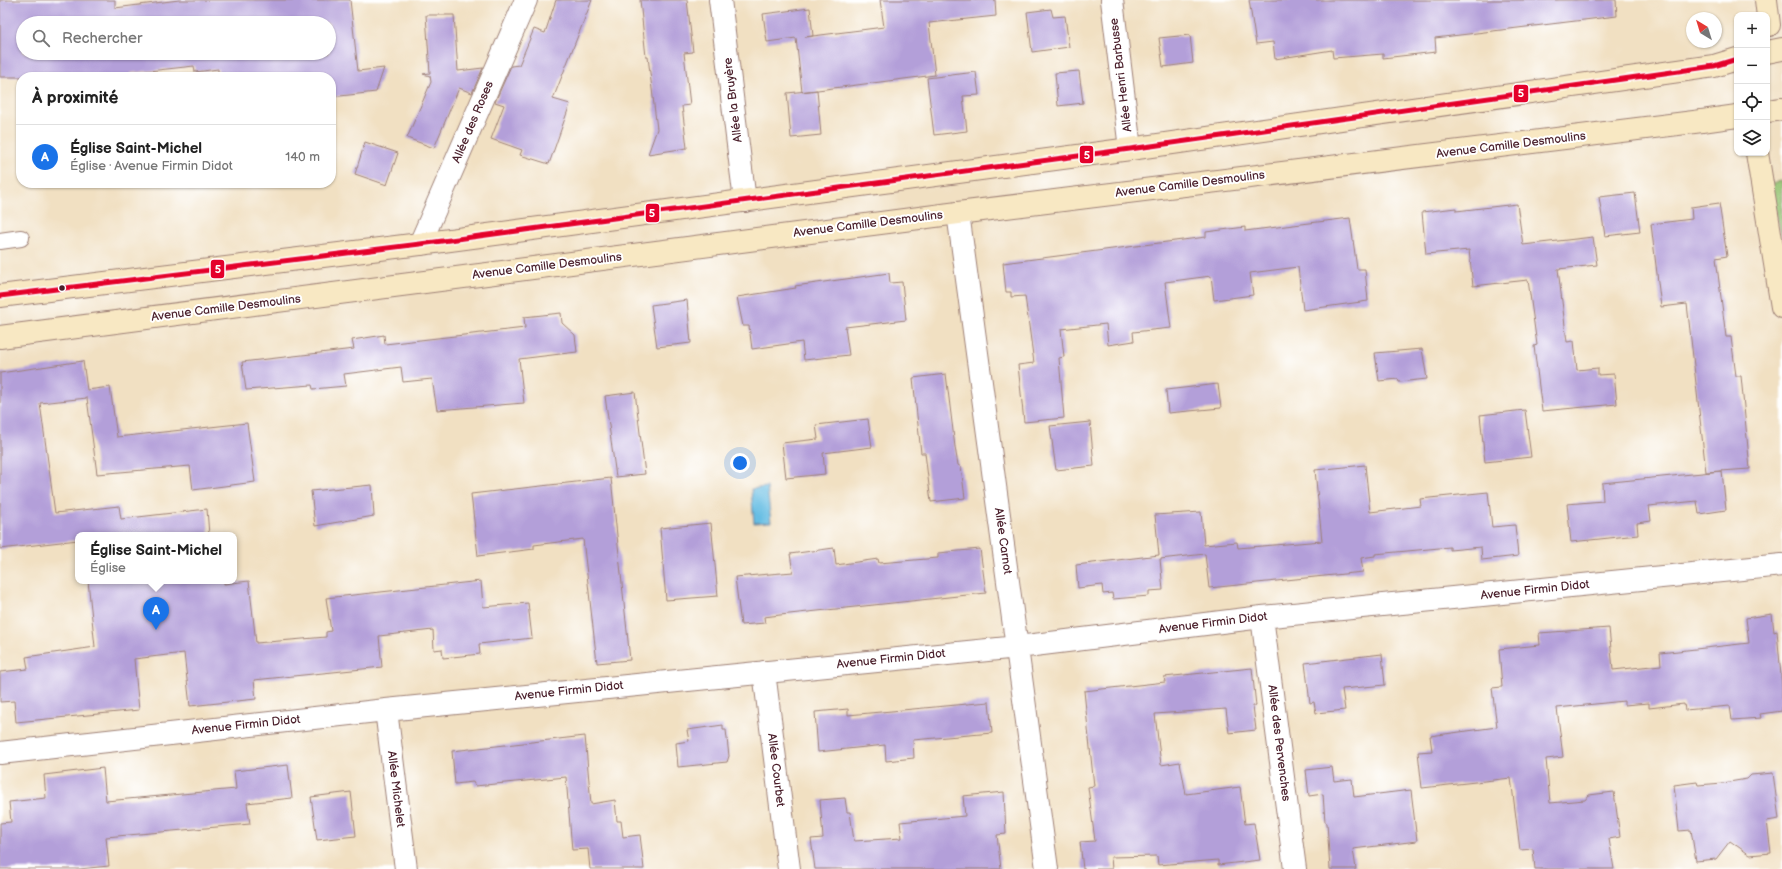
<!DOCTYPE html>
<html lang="fr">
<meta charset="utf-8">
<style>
:root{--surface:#fff;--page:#f2f2f2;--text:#222;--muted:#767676;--line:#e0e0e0;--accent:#1a73e8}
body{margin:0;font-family:"Balsamiq Sans",sans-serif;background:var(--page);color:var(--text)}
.controls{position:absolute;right:12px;top:12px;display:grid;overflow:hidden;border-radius:8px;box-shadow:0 1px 3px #0004}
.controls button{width:36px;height:36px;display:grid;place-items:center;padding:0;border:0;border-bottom:1px solid var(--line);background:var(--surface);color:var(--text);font:20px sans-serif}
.compass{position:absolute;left:1686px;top:12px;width:36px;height:36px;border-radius:50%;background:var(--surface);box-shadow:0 1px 3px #0004;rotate:322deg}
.you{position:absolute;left:740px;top:463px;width:14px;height:14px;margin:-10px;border:3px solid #fff;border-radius:50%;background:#1a73e8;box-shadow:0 0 0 6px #1a73e833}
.badge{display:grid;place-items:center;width:26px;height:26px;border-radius:50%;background:var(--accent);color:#fff;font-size:13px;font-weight:700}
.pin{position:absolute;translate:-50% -33px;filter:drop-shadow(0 1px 2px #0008)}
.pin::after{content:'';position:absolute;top:21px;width:14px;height:12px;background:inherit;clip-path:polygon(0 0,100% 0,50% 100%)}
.popup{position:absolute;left:75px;top:532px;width:162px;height:52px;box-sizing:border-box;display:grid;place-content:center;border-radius:8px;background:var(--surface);filter:drop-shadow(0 1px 3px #0005);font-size:13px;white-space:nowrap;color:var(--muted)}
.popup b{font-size:15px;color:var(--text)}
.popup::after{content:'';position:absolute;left:50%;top:100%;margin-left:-8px;border:8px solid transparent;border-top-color:var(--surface)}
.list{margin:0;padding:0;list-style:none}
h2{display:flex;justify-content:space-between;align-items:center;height:52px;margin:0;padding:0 16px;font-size:17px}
h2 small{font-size:13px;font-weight:400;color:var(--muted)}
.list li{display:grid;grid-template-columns:26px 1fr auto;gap:12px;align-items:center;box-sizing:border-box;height:64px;padding:0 16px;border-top:1px solid var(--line)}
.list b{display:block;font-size:15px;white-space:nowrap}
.list p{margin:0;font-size:13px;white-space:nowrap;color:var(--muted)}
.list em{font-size:13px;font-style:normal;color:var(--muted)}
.icon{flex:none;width:22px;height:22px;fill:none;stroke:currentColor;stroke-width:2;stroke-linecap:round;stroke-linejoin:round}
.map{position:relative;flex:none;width:1782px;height:869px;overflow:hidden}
.search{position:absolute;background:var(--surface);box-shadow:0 1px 3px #0004;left:16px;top:16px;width:320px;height:44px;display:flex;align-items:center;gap:10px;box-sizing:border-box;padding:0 14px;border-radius:22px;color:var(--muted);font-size:15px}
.panel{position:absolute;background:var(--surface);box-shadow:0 1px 3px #0004;left:16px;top:72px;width:320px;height:116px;border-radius:16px}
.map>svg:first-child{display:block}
</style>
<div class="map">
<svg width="1782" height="869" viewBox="0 0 1782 869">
<rect width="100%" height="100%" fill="#fff"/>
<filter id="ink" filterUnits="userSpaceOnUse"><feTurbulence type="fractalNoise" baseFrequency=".025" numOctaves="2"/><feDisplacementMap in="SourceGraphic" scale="8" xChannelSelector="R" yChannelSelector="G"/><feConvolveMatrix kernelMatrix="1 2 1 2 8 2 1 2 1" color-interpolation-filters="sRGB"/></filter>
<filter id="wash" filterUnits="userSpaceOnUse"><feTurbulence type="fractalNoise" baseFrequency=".012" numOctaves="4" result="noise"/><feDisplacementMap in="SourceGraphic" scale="16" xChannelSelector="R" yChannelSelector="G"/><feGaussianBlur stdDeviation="0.9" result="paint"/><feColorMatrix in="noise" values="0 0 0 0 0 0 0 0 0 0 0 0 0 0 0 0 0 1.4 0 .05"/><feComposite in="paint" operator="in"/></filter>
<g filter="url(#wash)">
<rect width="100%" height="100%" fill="#f1e0c2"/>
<!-- green -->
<path fill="#96c473" stroke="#70724f" d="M1782 181V237L1772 197 1770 183Z"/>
<!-- water -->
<path fill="#66bde3" stroke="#586e87" d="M767 487 771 522 754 523 751 489Z"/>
<g id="blocks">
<!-- building -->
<path fill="#b39fd9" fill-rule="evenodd" d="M0 0H115V8L179 0H350L358 71 384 68 376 92 331 97V77H218V69L195 72 194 66 131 73 132 77H0ZM23 23H329V53H23Z
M556 0H592L553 99 570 104 549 164 520 155 522 150 491 139 504 105 495 102 511 66 519 65 534 29 545 33Z
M640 0H687L693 52 684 53 690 105 682 106 687 148 648 154 657 129 648 57H646Z
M880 0H995L996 16 929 23 935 75 802 92 796 38 767 42 763 14 810 8 813 36 805 37 884 27Z
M1249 0H1616L1617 16 1435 38 1436 52 1383 58V54L1333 58 1332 50 1275 59 1273 42 1256 44Z
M1051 9 1053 17 1065 16 1069 47 1032 52 1027 12Z
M426 15H454L458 71 483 68 472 93 459 88 434 148 407 138 431 82 430 76 423 74 430 73Z
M1190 35 1193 63 1163 67 1159 38Z
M1079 71 1083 103 1058 106 1055 73Z
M976 72 979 95 963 96 967 131 934 135 927 78Z
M817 90 821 135 791 138 787 93Z
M365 142 398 153 387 185 355 174Z
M1635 193 1640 232 1605 236 1599 197Z
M1719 203 1727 256 1716 258 1726 337H1731L1736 376H1741L1750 469 1706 472 1687 304 1661 307 1651 224 1692 219 1691 207Z
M1517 204 1523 245 1593 237 1597 265 1558 269 1567 342 1574 341 1577 370 1598 368V375L1614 374 1617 404 1542 411 1534 346 1537 345 1528 280 1473 286 1469 250 1426 254 1422 212 1456 208V211Z
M1350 218 1357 269H1365L1368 301 1303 310 1298 267 1250 273 1253 295 1214 300 1211 276 1165 282 1171 328 1133 332 1134 341 1108 345 1106 324 1061 329 1064 357 1059 358 1064 418 1024 422 1018 365 1034 363 1025 296 1011 297V292H1006L1003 263 1206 237V232L1245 227V231Z
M889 273 890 283 902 282 906 320 845 327 849 355 804 360 802 342 752 349 749 326H743L737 297 796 288 795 286Z
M687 300 691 343 657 347 651 305Z
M561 313 562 323 575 335 577 352 519 359 524 403 437 410 432 379 403 382 401 367 344 374 346 386 313 389 312 385 246 390 242 362 354 349 352 340 384 335 385 344 525 328 524 317Z
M1422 349 1427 379 1399 382 1398 379 1379 381 1375 353Z
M83 361 87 390 110 387 117 437 247 423 255 482 193 490 190 466 97 474 87 398 40 403 55 513 119 506 121 519 207 509 209 535H78V540L0 549V373Z
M946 374 955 447 958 465 961 467 965 498 931 502 925 453H921L913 378Z
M1218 384 1221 408 1168 413 1166 390Z
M635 392 645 474 616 477 605 396Z
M1525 410 1531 457 1485 462 1480 415Z
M868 419 872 447 823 453 825 474 786 478 782 443 818 439 816 425Z
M1090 422 1094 466 1056 470 1050 426Z
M1365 465 1370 512 1421 506 1420 499 1488 492 1492 527 1515 525 1518 556 1482 560 1481 547 1450 550V547L1375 554V556L1361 558 1363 572 1209 588 1205 554 1160 559 1163 590 1149 591V596L1113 599 1112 593 1103 594 1102 585 1078 588 1076 565 1159 555 1155 515 1201 512 1204 545 1237 542 1238 548 1322 541 1315 470Z
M1722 471 1726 510 1699 514 1697 501 1649 506 1651 521 1637 523 1638 535 1571 542 1567 504 1603 501 1602 483Z
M611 478 630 660 597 663 583 539 534 545V549L478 556 471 494Z
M372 485 374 516 315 526 311 491Z
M711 523 718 596 666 600 660 528Z
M834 548 836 565 878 559 879 563 938 558V553L980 549 986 593 780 615 764 617 765 623 741 625 735 577 793 572 790 554Z
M88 581H224V584L249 581 256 643 326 637V632L331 631 326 598 481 581 483 607 528 603 532 638 479 644 480 654 443 658 442 649 434 650 433 630 379 636 382 667 254 680 256 699 190 706 184 653 134 659 139 710 16 722 14 701 0 702V672L28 669 26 657 95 647Z
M1772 614 1774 632 1777 631 1782 687V711L1760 714 1761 718 1732 720 1730 706 1685 710 1684 704 1649 708V703L1624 705V701L1557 708 1563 757 1546 759 1550 803 1585 800 1589 795 1614 792 1620 837 1609 839 1614 869H1535L1533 849 1520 850 1511 778 1422 788 1418 752 1432 751 1430 736 1497 727 1492 688 1502 687 1499 649 1540 645 1539 633 1609 628 1613 670 1661 665 1660 653 1749 643 1746 618Z
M1382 654 1385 685 1342 689 1345 710 1316 713 1314 702 1310 703 1305 663Z
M1252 668 1256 706H1253L1256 730 1229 733 1226 709 1155 714 1161 765 1180 762 1186 794 1240 787 1245 824 1254 823 1260 860 1218 865V860L1158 865 1157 856 1111 857 1112 869H1083L1080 842 1095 841 1088 787 1094 786 1084 691 1165 682 1164 677Z
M989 702 992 733 913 740 914 758 886 761 885 745 818 752 815 712 848 709V715Z
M723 725V730H726L729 756 727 762 678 767 676 743 689 741 687 730Z
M585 736 591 804 615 800 617 821H621L623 837 640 835 644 869H590L588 849 572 850 566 777 475 786 473 782 455 784 452 751Z
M288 765 292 798 247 803 250 824 106 837 109 866 79 869H0V823L11 822 9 802 46 798 44 775 103 768 106 801 236 789 234 771Z
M1332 767 1334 781 1352 779 1354 797 1411 790 1417 841 1353 849 1356 869H1330L1327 823 1325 822 1323 794 1309 796 1306 770Z
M1773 773 1779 819 1767 821 1771 853 1750 855 1730 841 1716 859 1696 861 1691 830 1679 831 1674 785 1697 782 1698 785 1723 783 1747 779 1751 775Z
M351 792 356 836 317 840 311 797Z
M1004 792 1006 834 997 835 1001 869H815L811 839 823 838 820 800 845 798 847 812H850L854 841 902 838 900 822 965 816 963 796Z"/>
</g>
</g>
<g filter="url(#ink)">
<use href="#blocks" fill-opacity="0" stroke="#9e8076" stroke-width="1"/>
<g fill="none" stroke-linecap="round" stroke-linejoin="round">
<defs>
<path id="service" d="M0 241 21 238"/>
<path id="minor" d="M720 0 745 201
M1112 0 1130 149
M958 213 1047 869
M420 244 526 0
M1262 617 1295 869
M764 672 789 869
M386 710 406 869
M0 753 386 710 1018 647 1262 617 1782 565"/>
<path id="secondary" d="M1766 0 1769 25
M1767 52 1782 49
M1767 111 1782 109
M1757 153 1782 307
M0 296 420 244 1130 149 1714 66 1737 59
M0 337 958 213 1702 121 1737 116"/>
</defs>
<!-- service casing -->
<use href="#service" stroke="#9e8076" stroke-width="18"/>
<!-- minor casing -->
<use href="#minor" stroke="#9e8076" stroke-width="24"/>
<!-- secondary casing -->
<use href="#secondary" stroke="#9e8076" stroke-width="24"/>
<!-- service -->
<use href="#service" stroke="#fff" stroke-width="16"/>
<!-- minor -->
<use href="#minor" stroke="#fff" stroke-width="22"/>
<!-- secondary -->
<use href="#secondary" stroke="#f8e8c3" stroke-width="22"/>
<defs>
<path id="bus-1" d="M0 296 420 244 1130 149 1714 66 1737 59"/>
</defs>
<!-- bus-1 casing -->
<use href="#bus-1" stroke="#fff" stroke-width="8"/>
<!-- bus-1 -->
<use href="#bus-1" stroke="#e4002b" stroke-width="5"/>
</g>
</g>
<!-- markers -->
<circle fill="#4a1f2b" stroke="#fff" stroke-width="1.5" cx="62" cy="288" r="3.5"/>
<g text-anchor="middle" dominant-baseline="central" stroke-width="4" stroke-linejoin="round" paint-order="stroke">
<!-- street labels -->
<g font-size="12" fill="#4a1f2b" stroke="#fff">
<text transform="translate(1121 75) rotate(-97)">Allée Henri Barbusse</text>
<text transform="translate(733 100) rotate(-97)">Allée la Bruyère</text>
<text transform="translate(473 122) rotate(-67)">Allée des Roses</text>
<text transform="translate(1511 145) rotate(-7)">Avenue Camille Desmoulins</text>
<text transform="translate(1190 184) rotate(-7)">Avenue Camille Desmoulins</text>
<text transform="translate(868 224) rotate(-7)">Avenue Camille Desmoulins</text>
<text transform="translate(547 266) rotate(-7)">Avenue Camille Desmoulins</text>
<text transform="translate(226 308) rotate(-7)">Avenue Camille Desmoulins</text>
<text transform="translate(1003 541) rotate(82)">Allée Carnot</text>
<text transform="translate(1535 590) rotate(-6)">Avenue Firmin Didot</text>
<text transform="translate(1213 623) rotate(-7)">Avenue Firmin Didot</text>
<text transform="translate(891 659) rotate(-6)">Avenue Firmin Didot</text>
<text transform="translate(569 691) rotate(-6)">Avenue Firmin Didot</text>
<text transform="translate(246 725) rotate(-6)">Avenue Firmin Didot</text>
<text transform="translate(1279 743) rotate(83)">Allée des Pervenches</text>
<text transform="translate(776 770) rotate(83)">Allée Courbet</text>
<text transform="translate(396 789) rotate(83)">Allée Michelet</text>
</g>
</g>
<g stroke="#fff" stroke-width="1.5">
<rect x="1513" y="84" width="16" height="19" rx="4" fill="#e4002b"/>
<rect x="1079" y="145" width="15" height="19" rx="4" fill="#e4002b"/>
<rect x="645" y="203" width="15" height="20" rx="4" fill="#e4002b"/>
<rect x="210" y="259" width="15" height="20" rx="4" fill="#e4002b"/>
</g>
<g font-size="11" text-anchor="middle" font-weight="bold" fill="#fff">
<text x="1521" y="97">5</text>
<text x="1087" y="159">5</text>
<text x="652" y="217">5</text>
<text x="218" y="273">5</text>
</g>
</svg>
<div class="controls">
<button>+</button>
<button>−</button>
<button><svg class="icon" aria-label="locate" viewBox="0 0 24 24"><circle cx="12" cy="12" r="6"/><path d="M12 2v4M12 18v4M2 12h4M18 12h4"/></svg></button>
<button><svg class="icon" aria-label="layers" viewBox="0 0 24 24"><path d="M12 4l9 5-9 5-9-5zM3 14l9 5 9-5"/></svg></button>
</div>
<svg class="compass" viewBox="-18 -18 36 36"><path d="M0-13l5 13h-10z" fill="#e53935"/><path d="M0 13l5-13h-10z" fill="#767676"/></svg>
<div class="you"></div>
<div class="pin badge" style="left:156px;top:630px">A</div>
<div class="popup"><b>Église Saint-Michel</b>Église</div>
<div class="search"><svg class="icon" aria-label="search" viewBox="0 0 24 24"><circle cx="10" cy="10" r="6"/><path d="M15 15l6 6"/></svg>Rechercher</div>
<section class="panel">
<h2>À proximité<small></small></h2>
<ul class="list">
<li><span class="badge">A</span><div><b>Église Saint-Michel</b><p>Église · Avenue Firmin Didot</p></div><em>140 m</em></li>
</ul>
</section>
</div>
